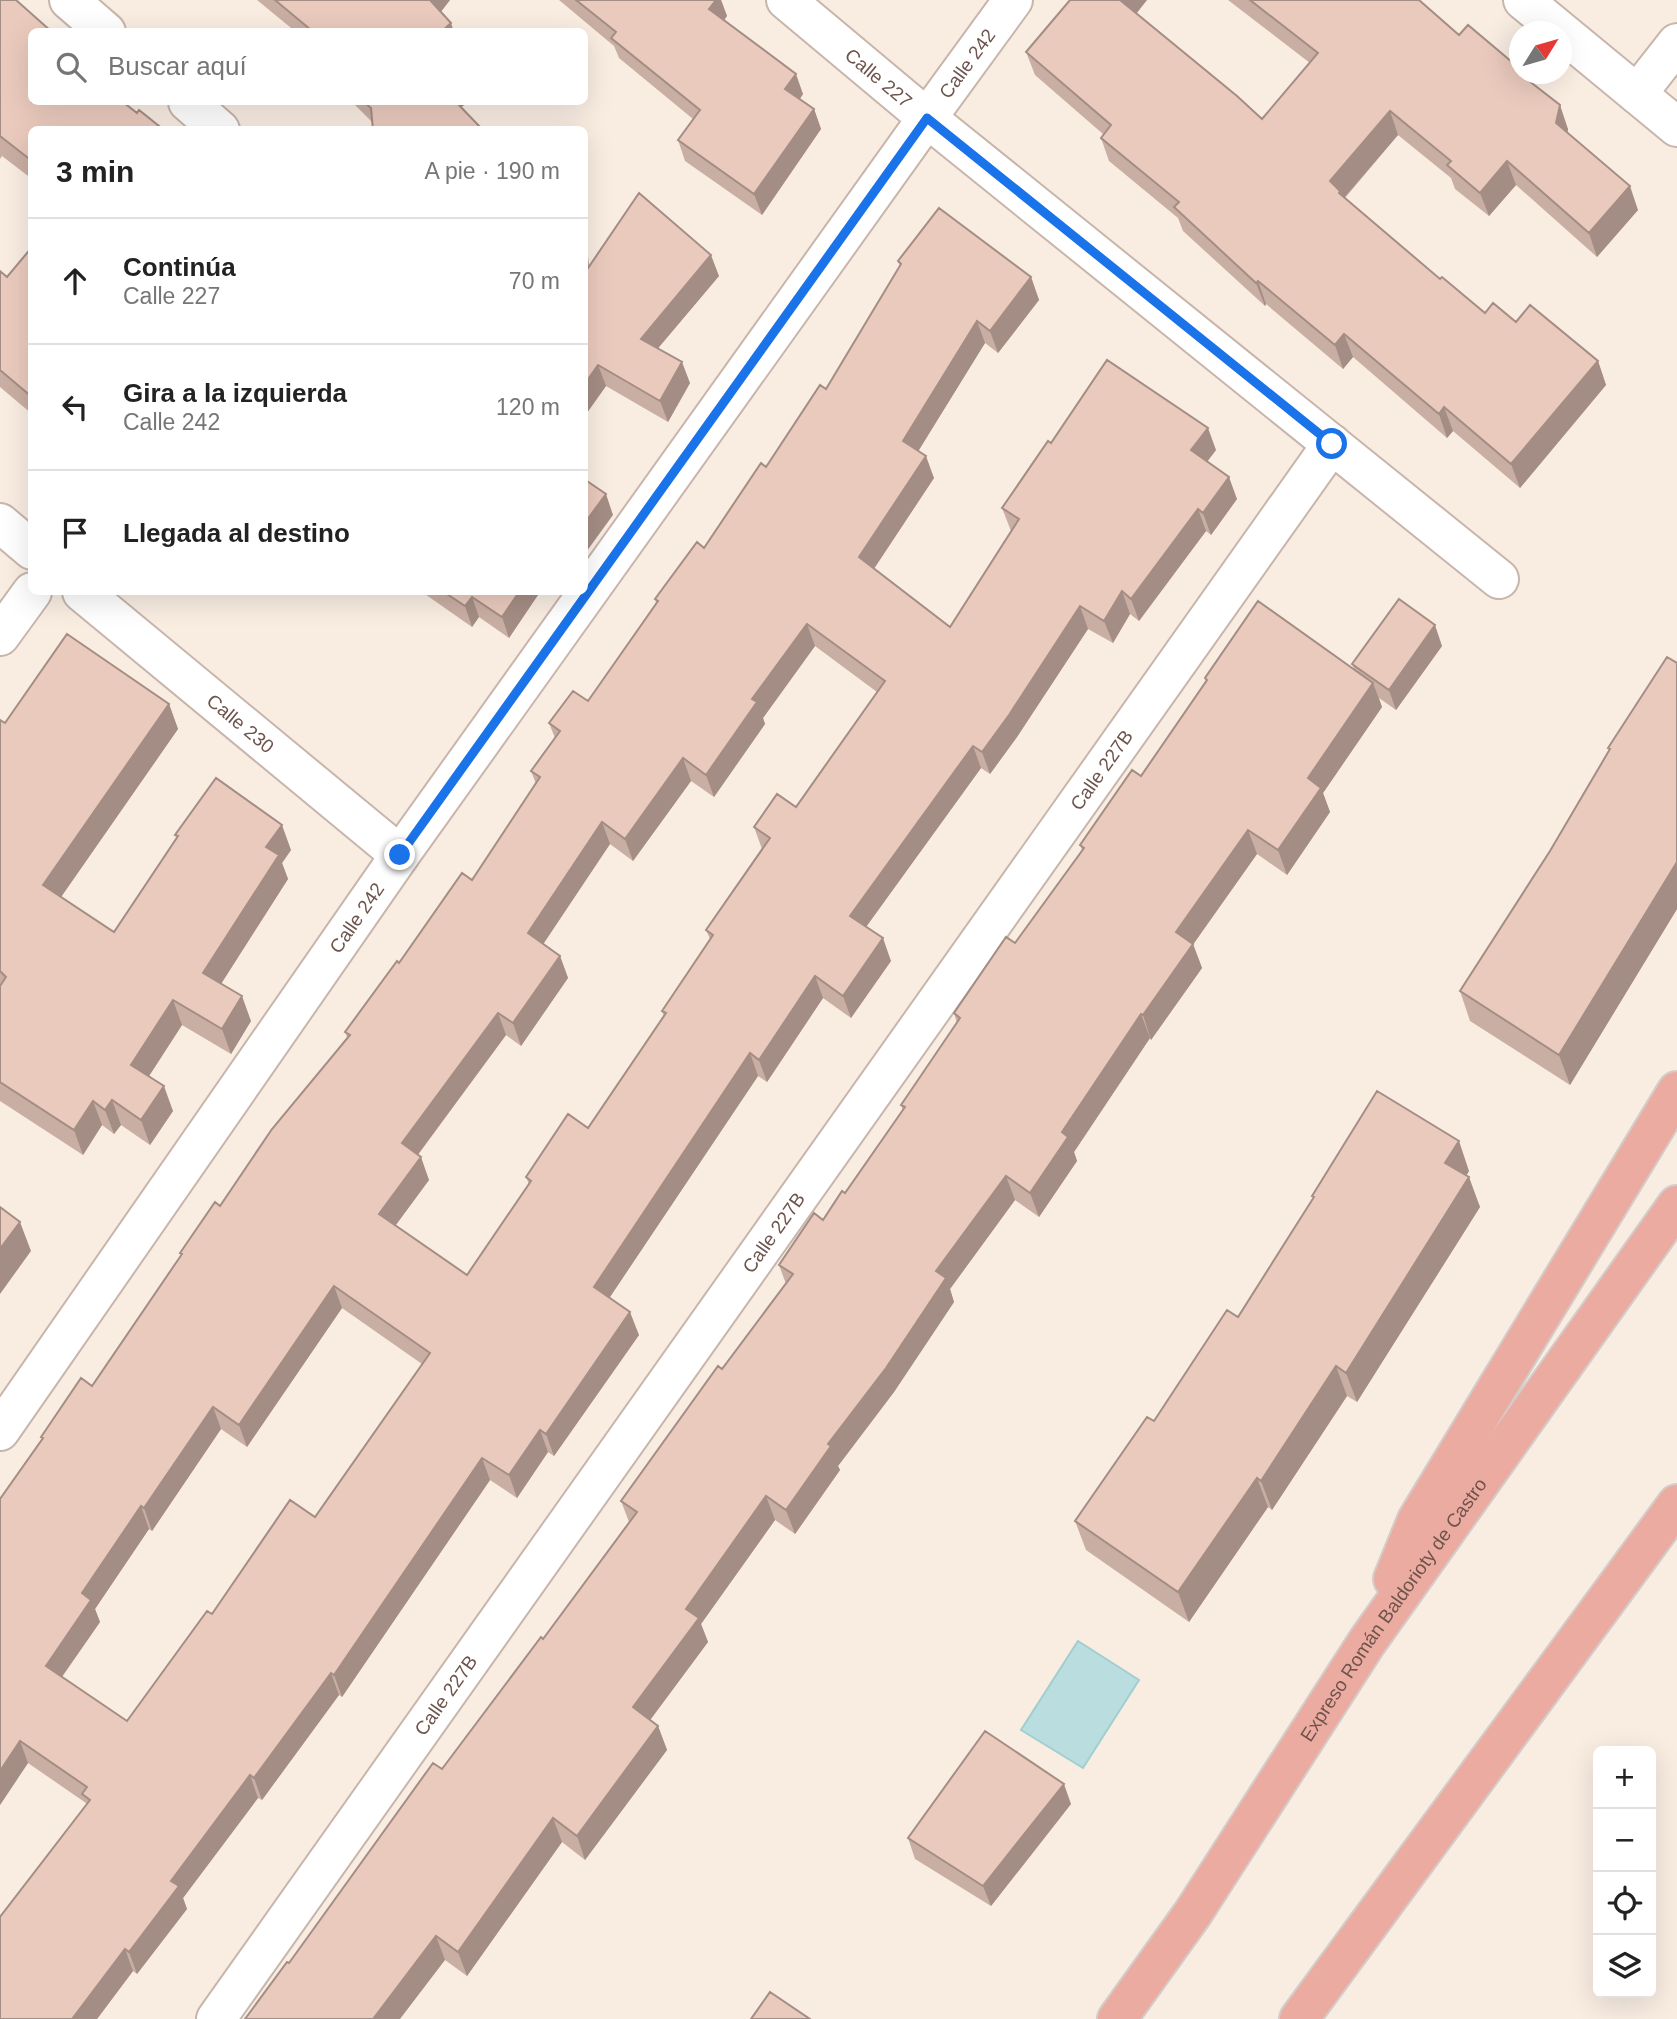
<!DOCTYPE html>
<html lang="es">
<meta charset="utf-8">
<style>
:root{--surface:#fff;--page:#f2f2f2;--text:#222;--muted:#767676;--line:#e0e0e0}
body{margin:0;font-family:Helvetica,sans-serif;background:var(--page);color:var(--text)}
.controls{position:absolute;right:21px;bottom:21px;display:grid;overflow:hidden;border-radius:10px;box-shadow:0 7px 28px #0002}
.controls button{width:63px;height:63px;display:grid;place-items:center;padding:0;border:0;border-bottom:2px solid var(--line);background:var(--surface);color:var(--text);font:35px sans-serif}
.compass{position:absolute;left:1509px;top:21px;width:63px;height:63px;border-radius:50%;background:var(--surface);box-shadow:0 7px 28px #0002;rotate:53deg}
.stop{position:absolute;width:21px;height:21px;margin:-16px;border:5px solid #1a73e8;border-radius:50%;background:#fff}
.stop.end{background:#1a73e8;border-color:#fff;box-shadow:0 2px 7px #0008}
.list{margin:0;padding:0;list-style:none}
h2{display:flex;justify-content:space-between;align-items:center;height:91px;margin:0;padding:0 28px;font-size:30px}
h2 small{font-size:23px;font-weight:400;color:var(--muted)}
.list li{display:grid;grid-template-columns:46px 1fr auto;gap:21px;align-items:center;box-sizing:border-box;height:126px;padding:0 28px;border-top:2px solid var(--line)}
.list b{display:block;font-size:26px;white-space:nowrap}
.list p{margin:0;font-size:23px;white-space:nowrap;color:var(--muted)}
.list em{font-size:23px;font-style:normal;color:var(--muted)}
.icon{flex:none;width:38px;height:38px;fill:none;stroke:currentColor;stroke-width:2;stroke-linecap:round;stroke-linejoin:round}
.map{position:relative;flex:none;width:1677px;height:2019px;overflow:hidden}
.search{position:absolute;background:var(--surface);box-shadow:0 7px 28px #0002;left:28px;top:28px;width:560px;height:77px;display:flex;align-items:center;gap:18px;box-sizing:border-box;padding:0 24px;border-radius:10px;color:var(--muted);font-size:26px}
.panel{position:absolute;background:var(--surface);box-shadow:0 7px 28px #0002;left:28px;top:126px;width:560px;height:469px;border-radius:10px}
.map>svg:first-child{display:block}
</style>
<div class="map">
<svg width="1677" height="2019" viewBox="0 0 1677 2019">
<rect width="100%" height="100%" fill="#f9ede2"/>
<!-- water -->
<path fill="#badedf" stroke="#a1ced0" stroke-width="2" d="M1078 1641 1139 1680 1083 1768 1021 1730Z"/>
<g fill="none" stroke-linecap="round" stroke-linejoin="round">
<defs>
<g id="minor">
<path d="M69 0 106 32"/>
<path id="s1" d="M786 0 927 118 1499 579"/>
<path d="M1523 0 1677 127"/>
<path d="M1637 94 1677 43"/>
<path d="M188 102 220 130"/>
<path d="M0 523 32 550"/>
<path id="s2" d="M82 592 400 855"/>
<path d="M0 636 32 592"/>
<path id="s3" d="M0 1431 400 855 927 118 1013 0"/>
<path id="s4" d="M216 2019 1332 444"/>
</g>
<g id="motorway">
<path d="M1393 1579 1417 1520 1677 1091"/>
<path id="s5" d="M1117 2019 1193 1913 1367 1642 1677 1205"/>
<path d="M1299 2019 1677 1504"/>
</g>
</defs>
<!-- minor casing -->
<use href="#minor" stroke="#c8b5ab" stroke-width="42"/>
<!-- motorway casing -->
<use href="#motorway" stroke="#d3ccc9" stroke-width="42"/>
<!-- minor -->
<use href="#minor" stroke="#fff" stroke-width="38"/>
<!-- motorway -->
<use href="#motorway" stroke="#ecaba0" stroke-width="38"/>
</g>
<!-- wall -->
<path fill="#c9aea3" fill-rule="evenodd" d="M0 0 32 32 137 113 32 130V179L2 156 0 159Z
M257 0H450L441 12 454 32H296Z
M559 0H721L727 16 724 20 803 94 800 99 814 109 821 129 762 215 685 161 678 140 693 119 619 58 614 46Z
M1147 0 1136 13 1262 119 1310 63 1228 0H1419L1459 35 1520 74 1568 129 1567 133 1638 210 1597 257 1516 185 1489 216 1455 189 1451 178 1398 135 1345 198 1440 279 1485 313 1516 322 1598 361 1606 385 1520 488 1453 431 1447 438 1353 357 1343 369 1266 304 1265 306 1183 231 1178 218 1109 161 1101 138 1103 134 1035 75 1026 52Z
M352 102H468L461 107 372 122Z
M584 209 589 267 719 276 658 348 690 383 668 422 606 386 584 417Z
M32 247V414L0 387V271L7 277Z
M898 261 1031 277 1039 300 998 353 985 343 918 451 934 478 874 569 950 627 1011 531 1002 508 1051 443 1216 450 1207 462 1237 499 1211 535 1206 531 1139 621 1130 614 1113 643 1088 629 1017 737 990 774 981 768 866 927 891 961 851 1018 823 998 767 1082 758 1076 609 1298 639 1335 554 1456 548 1452 517 1498 490 1480 342 1697 339 1695 262 1800 258 1798 183 1898 187 1909 137 1974 133 1971 97 2019H0L86 1805V1803L28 1763 0 1805 42 1440 41 1437 92 1386 181 1256 180 1253 220 1206 347 1037 345 1032 399 963 472 880 536 784 531 771 555 738 549 723 588 701 656 603 655 599 704 548 826 389 900 266ZM815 646 877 692 796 807 754 827 762 849 706 930 710 939 662 1011 664 1016 588 1128 526 1177 529 1184 467 1275 395 1226 429 1180 418 1155 506 1035 521 1046 568 978 560 956 543 944 610 844 633 861 691 781 714 797 765 724 763 718ZM342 1308 422 1364 315 1517 212 1614 127 1721 62 1677 100 1622 95 1609 149 1529 152 1531 221 1429 247 1447Z
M422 592H540L509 638 479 617 472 627Z
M1442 646 1396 710 1379 698 1382 707 1323 793 1330 812 1287 875 1257 854 1193 944 1202 968 1151 1040 1150 1038 1074 1152 1077 1161 1039 1217 1015 1200 950 1289 954 1302 894 1392 838 1466 840 1470 795 1534 775 1520 701 1624 708 1642 650 1720 658 1726 667 1750 585 1860 562 1842 467 1976 445 1960 289 1963 442 1769 543 1639 629 1522 621 1501 786 1284 779 1265 823 1220 845 1193 903 1110 901 1105 957 1023 954 1013 1015 943 1082 850 1080 845 1141 776 1206 682 1205 678 1354 669 1352 664Z
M1677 663V909L1570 1085 1470 1021 1460 991 1550 851 1609 751 1608 748Z
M169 704 178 729 61 897 114 932 177 839 175 835 291 850 282 863 288 879 221 984 251 1021 231 1054 182 1025 149 1076 173 1111 150 1145 121 1125 114 1134 102 1125 83 1155 0 1101V720L5 723Z
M1469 1171 1466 1176 1480 1207 1357 1402 1347 1396 1272 1510 1268 1507 1189 1622 1086 1550 1075 1521 1238 1317 1313 1199 1312 1196Z
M1071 1804 991 1906 915 1859 908 1838Z"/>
<!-- shaded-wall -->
<path fill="#a48d84" d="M429 0H450L435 19Z
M716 0H721L727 16 717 30 709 9Z
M1120 0H1147L1129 23Z
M451 23 454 32H441Z
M796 74 803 94 792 110 785 89Z
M450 102H468L454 113Z
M1560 105 1568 129 1565 147 1556 123Z
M814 109 821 129 762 215 754 194Z
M1390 111 1398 135 1343 199 1330 181Z
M1507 161 1516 185 1489 216 1480 193Z
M1630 186 1638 210 1597 257 1589 233Z
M584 209 591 295 584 277Z
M711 255 719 276 649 359 641 339Z
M1031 277 1039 300 998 353 990 331Z
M1258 281 1266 304 1265 306 1256 283Z
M977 321 985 343 911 463 903 441Z
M1344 334 1353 357 1343 369 1335 345Z
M1598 361 1606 385 1520 488 1511 464Z
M682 362 690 383 668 422 660 401Z
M598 365 606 386 584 417V385Z
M1444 407 1453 431 1447 438 1439 414Z
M1208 428 1216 450 1199 472 1191 450Z
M926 456 934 478 867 579 859 557Z
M1229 477 1237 499 1211 535 1203 513Z
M606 494 613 515 584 555V524Z
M1198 509 1206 531 1139 621 1131 599Z
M1122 591 1130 614 1113 643 1104 621Z
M519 592H540L509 638 502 617Z
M472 597 479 617 472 627 465 606Z
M1080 606 1088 629 1017 737 990 774 982 752Z
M807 624 815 646 763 718 765 724 714 797 706 775 752 699Z
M1435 625 1442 646 1396 710 1389 690Z
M1373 683 1382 707 1323 793 1330 812 1287 875 1278 850 1308 778Z
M169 704 178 729 52 910 43 885Z
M973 746 981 768 858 938 850 916Z
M683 758 691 781 633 861 625 839Z
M602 822 610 844 536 955 528 933Z
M282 825 291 850 282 863 288 879 212 998 203 973 266 847Z
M1248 830 1257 854 1185 956 1176 932Z
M1677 862V909L1570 1085 1559 1055Z
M883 938 891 961 851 1018 843 996Z
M1193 944 1202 968 1151 1040 1143 1015Z
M560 956 568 978 521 1046 513 1023Z
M815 976 823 998 767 1082 759 1060Z
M242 996 251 1021 231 1054 222 1029Z
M173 1000 182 1025 140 1090 131 1065Z
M498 1013 506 1035 410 1165 402 1143Z
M1141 1014 1150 1038 1074 1152 1077 1161 1039 1217 1030 1193 1062 1132Z
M750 1053 758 1076 602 1309 594 1287Z
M164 1086 173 1111 150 1145 141 1120Z
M112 1100 121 1125 114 1134 105 1110Z
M93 1101 102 1125 83 1155 74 1130Z
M1459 1141 1469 1171 1456 1192 1445 1163Z
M421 1157 429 1180 387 1237 379 1214Z
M1006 1176 1015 1200 950 1289 954 1302 894 1392 838 1466 840 1470 795 1534 786 1510 936 1271Z
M1469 1177 1480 1207 1357 1402 1346 1373Z
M20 1222 31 1251 0 1294V1249Z
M334 1286 342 1308 247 1447 239 1425Z
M630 1312 639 1335 554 1456 546 1434Z
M1336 1366 1347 1396 1272 1510 1261 1481Z
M213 1407 221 1429 152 1531 144 1508Z
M540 1430 548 1452 517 1498 509 1475Z
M482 1458 490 1480 342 1697 334 1675Z
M1257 1478 1268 1507 1189 1622 1178 1592Z
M766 1496 775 1520 701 1624 708 1642 642 1731 633 1707 686 1609Z
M141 1506 149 1529 95 1609 100 1622 54 1688 46 1666 82 1593Z
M331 1673 339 1695 262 1800 254 1778Z
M658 1726 667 1750 585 1860 577 1836Z
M20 1741 28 1763 0 1805V1771Z
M250 1775 258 1798 183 1898 187 1909 137 1974 129 1952 171 1881Z
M1064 1784 1071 1804 991 1906 983 1886Z
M553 1818 562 1842 467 1976 458 1952Z
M436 1936 445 1960 400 2019H373Z
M125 1949 133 1971 97 2019H72Z"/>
<!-- building -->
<path fill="#eacabd" stroke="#a48d84" stroke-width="2" fill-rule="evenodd" d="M0 0H16L52 32H32V102H123L137 113 139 110 164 130H32V161L0 136Z
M275 0H430L451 23 441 32H310L311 30Z
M576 0H716L709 9 796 74 785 89 814 109 754 194 678 140 700 110 611 38 616 32Z
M1070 0H1120L1237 96 1262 119 1318 53 1250 0H1419L1459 35 1468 25 1519 68 1517 71 1520 74 1560 105 1556 123 1630 186 1589 233 1507 161 1480 193 1447 165 1451 161 1390 111 1330 181 1340 191 1339 193 1440 279 1442 277 1485 313 1493 303 1516 322 1530 305 1598 361 1511 464 1444 407 1439 414 1344 334 1335 345 1258 281 1256 283 1174 207 1179 202 1101 138 1111 125 1026 52Z
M364 102H456L483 130H373L371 108Z
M639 193 711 255 641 339 682 362 660 401 598 365 584 385V274Z
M939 208 1031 277 990 331 977 321 903 441 926 456 859 557 950 627 1019 519 1002 508 1048 441 1051 443 1107 360 1208 428 1191 450 1229 477 1203 513 1198 509 1131 599 1122 591 1104 621 1080 606 1009 715 982 752 973 746 850 916 883 938 843 996 815 976 759 1060 750 1053 594 1287 630 1312 546 1434 540 1430 509 1475 482 1458 334 1675 331 1673 254 1778 250 1775 171 1881 179 1886 129 1952 125 1949 72 2019H0V1917L90 1800 82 1794 87 1787 20 1741 0 1771V1499L43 1438 41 1437 81 1378 92 1386 182 1254 180 1253 215 1202 220 1206 272 1129 350 1035 345 1032 397 961 399 963 462 873 472 880 540 777 531 771 560 731 549 723 573 691 588 701 658 601 655 599 697 542 704 548 761 463 766 467 820 385 826 389 901 264 898 261ZM807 624 885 681 796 807 777 794 754 827 770 838 706 930 713 935 662 1011 666 1013 588 1128 568 1114 526 1177 531 1181 467 1275 379 1214 421 1157 402 1143 498 1013 513 1023 560 956 528 933 602 822 625 839 683 758 706 775 757 702 752 699ZM334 1286 430 1353 315 1517 290 1500 212 1614 207 1611 127 1721 46 1666 91 1600 82 1593 141 1506 144 1508 213 1407 239 1425Z
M32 247V397L0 370V271L7 277Z
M584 479 606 494 584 524Z
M444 592H519L502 617 472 597 465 606Z
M1399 599 1435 625 1389 690 1352 664Z
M1258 601 1373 683 1308 778 1321 788 1278 850 1248 830 1176 932 1193 944 1143 1015 1141 1014 1062 1132 1068 1137 1030 1193 1006 1176 936 1271 946 1278 886 1368 828 1444 831 1446 786 1510 766 1496 686 1609 699 1618 633 1707 658 1726 577 1836 553 1818 458 1952 436 1936 373 2019H245L287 1962 289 1963 433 1763 442 1769 541 1637 543 1639 637 1512 621 1501 718 1366 722 1369 793 1274 779 1265 814 1213 823 1220 842 1191 845 1193 905 1107 901 1105 960 1018 954 1013 1006 937 1015 943 1084 848 1080 845 1132 770 1141 776 1207 680 1205 678Z
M67 634 169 704 43 885 114 932 178 836 175 835 216 778 282 825 266 847 279 855 203 973 242 996 222 1029 173 1000 131 1065 164 1086 141 1120 112 1100 105 1110 93 1101 74 1130 0 1082V986L6 977 0 971V720L5 723Z
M1667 657 1677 663V862L1559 1055 1460 991 1550 851 1610 749 1608 748Z
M1377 1091 1459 1141 1445 1163 1469 1177 1346 1373 1336 1366 1261 1481 1257 1478 1178 1592 1075 1521 1147 1417 1154 1421 1227 1310 1238 1317 1314 1197 1312 1196Z
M0 1207 20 1222 0 1249Z
M985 1731 1064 1784 983 1886 908 1838Z
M770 1992 810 2019H751Z"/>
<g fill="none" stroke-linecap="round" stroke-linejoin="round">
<!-- route -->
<path stroke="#1a73e8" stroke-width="9" d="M400 855 927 118 1332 444"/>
</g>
<g text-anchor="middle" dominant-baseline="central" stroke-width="5" stroke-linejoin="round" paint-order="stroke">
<!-- street labels -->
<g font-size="19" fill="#6d544c" stroke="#fcf2e8">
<text stroke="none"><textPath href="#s3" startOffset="1675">Calle 242</textPath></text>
<text stroke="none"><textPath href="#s1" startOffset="121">Calle 227</textPath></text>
<text stroke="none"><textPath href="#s2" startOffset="206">Calle 230</textPath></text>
<text stroke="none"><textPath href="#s4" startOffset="1531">Calle 227B</textPath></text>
<text stroke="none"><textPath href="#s3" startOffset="625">Calle 242</textPath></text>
<text stroke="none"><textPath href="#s4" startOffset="964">Calle 227B</textPath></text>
<text stroke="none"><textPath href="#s5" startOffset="494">Expreso Román Baldorioty de Castro</textPath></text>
<text stroke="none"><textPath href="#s4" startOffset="397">Calle 227B</textPath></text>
</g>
</g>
</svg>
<div class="controls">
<button>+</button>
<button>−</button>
<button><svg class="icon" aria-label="locate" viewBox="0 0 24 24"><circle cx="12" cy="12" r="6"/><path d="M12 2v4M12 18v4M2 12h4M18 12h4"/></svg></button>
<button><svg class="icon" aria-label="layers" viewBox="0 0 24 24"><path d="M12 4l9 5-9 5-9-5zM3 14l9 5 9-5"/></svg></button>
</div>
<svg class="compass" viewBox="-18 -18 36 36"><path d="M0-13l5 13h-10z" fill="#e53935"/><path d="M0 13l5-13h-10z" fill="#767676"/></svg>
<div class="stop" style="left:1332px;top:444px"></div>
<div class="stop end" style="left:400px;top:855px"></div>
<div class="search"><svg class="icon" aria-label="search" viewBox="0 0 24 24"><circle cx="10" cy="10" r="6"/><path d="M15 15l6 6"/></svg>Buscar aquí</div>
<section class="panel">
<h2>3 min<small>A pie · 190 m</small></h2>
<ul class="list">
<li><svg class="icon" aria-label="ahead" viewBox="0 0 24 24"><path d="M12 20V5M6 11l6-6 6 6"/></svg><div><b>Continúa</b><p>Calle 227</p></div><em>70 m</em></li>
<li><svg class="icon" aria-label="left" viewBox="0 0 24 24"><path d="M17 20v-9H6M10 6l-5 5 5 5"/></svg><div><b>Gira a la izquierda</b><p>Calle 242</p></div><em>120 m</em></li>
<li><svg class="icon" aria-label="arrive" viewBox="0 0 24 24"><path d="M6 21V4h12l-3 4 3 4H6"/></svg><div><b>Llegada al destino</b></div></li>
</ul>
</section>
</div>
